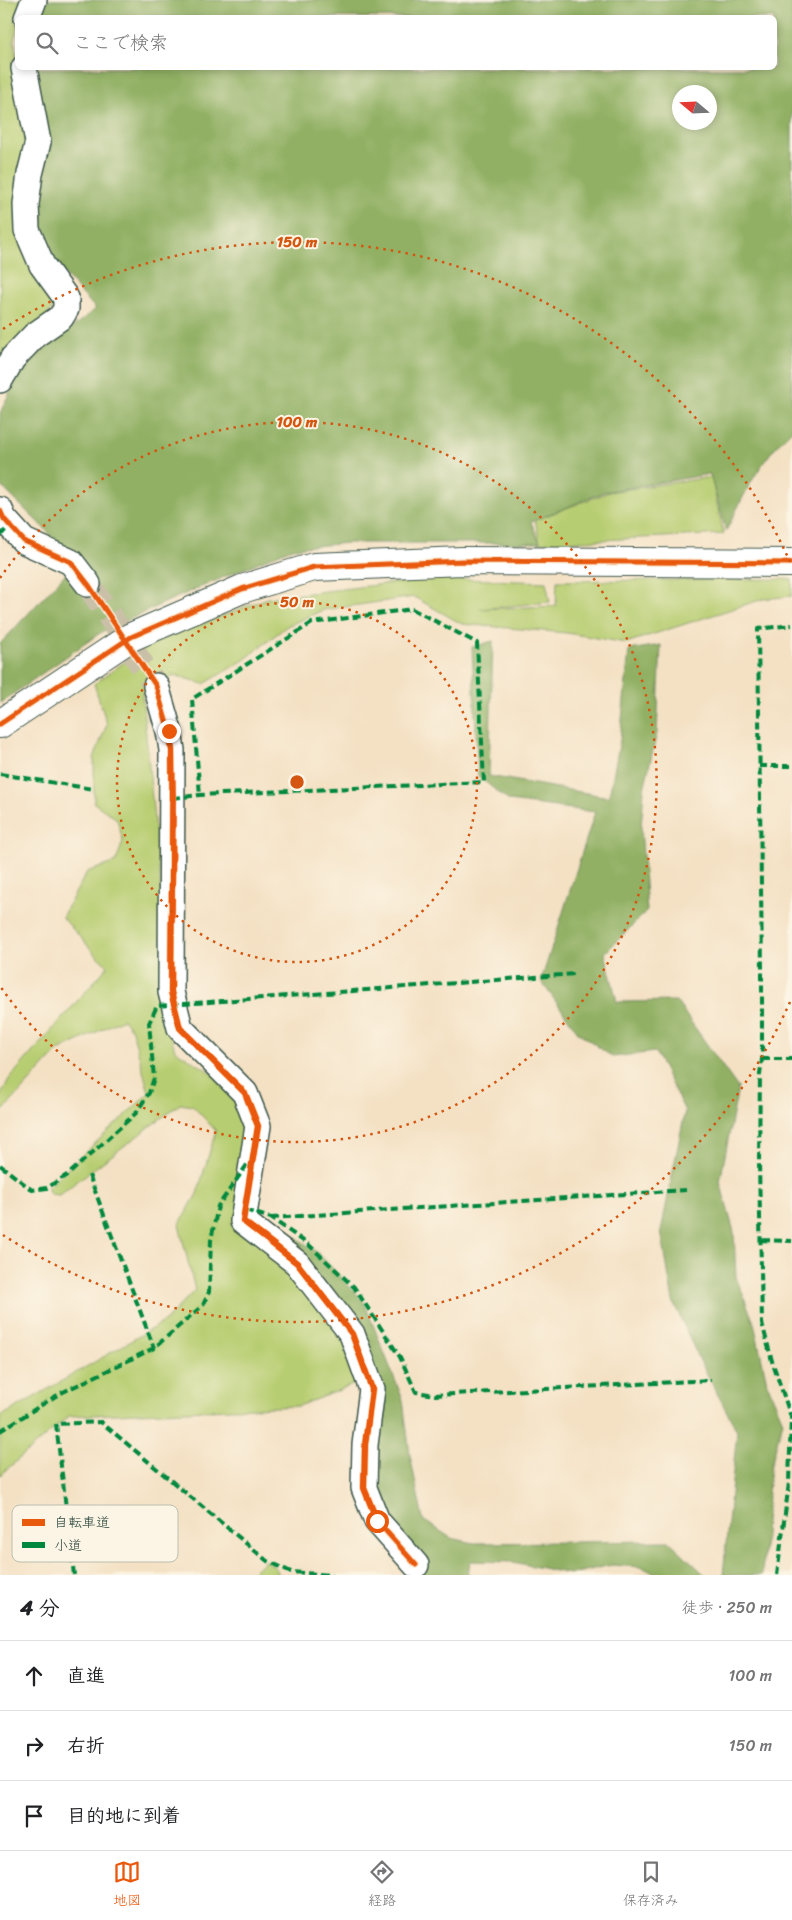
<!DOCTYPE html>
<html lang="ja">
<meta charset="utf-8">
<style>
:root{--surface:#fff;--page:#f6f6f6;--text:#202124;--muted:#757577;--line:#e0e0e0;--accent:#ea580c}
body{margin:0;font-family:Sriracha,"Klee One",sans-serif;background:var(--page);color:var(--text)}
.compass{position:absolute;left:672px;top:85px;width:45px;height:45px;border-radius:50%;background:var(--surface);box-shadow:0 2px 8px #0003;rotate:289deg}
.stop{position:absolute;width:15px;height:15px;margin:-11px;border:4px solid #ea580c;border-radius:50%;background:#fff}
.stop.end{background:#ea580c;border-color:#fff;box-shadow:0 1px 5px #0008}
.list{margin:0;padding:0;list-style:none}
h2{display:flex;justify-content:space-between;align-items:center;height:65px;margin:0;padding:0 20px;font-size:21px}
h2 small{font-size:16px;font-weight:400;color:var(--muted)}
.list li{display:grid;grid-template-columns:32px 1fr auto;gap:15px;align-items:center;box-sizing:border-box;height:70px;padding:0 20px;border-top:1px solid var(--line)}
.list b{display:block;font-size:19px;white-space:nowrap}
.list em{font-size:16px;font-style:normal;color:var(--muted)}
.icon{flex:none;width:28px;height:28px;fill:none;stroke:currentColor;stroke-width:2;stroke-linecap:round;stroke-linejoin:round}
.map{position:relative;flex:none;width:792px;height:1575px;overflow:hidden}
.search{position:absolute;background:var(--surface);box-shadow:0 2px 8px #0003;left:15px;right:15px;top:15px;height:55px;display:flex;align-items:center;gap:12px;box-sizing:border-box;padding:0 18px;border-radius:8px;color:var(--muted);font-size:19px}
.sheet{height:275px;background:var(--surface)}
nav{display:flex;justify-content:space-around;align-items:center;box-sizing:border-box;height:70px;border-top:1px solid var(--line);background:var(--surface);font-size:14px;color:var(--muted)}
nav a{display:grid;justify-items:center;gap:2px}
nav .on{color:var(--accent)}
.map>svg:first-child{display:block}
</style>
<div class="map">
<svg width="792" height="1575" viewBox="0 0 792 1575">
<rect width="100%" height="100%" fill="#fcf5e5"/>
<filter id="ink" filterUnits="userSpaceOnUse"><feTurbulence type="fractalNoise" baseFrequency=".02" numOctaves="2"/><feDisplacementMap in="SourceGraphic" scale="10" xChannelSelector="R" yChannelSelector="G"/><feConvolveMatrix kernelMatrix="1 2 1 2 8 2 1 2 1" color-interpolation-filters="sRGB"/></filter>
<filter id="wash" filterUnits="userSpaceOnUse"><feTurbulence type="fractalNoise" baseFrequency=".0096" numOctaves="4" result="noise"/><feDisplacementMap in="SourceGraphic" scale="20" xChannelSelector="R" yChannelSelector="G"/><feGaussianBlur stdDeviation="1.12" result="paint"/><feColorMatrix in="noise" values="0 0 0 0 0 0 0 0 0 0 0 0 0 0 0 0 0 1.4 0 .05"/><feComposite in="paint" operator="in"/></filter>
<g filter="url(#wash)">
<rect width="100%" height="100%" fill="#f4e1c4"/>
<!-- green -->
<path fill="#b7cd71" stroke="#6b8552" d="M0 0H29L18 18 17 30 14 39 30 141 20 214 58 302 0 368Z
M711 477 724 534 540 543 535 520 609 492Z
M434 578 546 582 550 602 480 609 556 606 557 581 792 579V596L763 599 626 643 567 633 462 624 414 597 323 610 287 626 244 660 204 684 174 675 142 694 164 923 166 1020 175 1050 239 1090 258 1126 241 1220 302 1270 368 1379 299 1406 69 1416 0 1475V1417L165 1321 195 1290 179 1225 197 1194 216 1131 193 1106 180 1104 59 1195 51 1194 47 1188 149 1093 132 1030 123 1019 58 1051 0 1114V1097L9 1079 108 966 98 957 62 917 87 872 116 862 123 841 117 819 94 803V758L107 724 94 684 148 645 268 598Z
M266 1560 276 1568 279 1575H249Z"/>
<!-- forest -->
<path fill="#91b063" stroke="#58764c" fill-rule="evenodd" d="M43 0H792V430C759 461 746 491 726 531L710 474 604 492 531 522 540 543H348L292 548 166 602 100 633 0 703V644L68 571 49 533 0 485V413L22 366 96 309 47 255 37 208 29 68H774V18L34 17ZM680 92H710V122H680Z
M493 641 489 776 609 797 620 740 629 650 661 645 657 733 644 789 641 828 647 911 605 953 617 1002 676 1001 738 1088 720 1182 734 1232 736 1277 754 1323 767 1383 783 1421 770 1468 762 1575H723L737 1431 698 1357 673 1301 661 1231 685 1111 655 1052 612 1057 578 1032 541 981 595 812 509 801 478 776 472 647Z
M244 1214 268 1217 318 1253 364 1302 403 1400 410 1455 423 1520 451 1538 474 1543 669 1541 705 1575H657L642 1567 612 1565 571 1574 513 1562 470 1561 468 1575H415L381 1525 357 1332Z"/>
</g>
<g filter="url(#ink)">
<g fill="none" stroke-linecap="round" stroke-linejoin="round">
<!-- minor-tunnel -->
<path stroke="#c9c0a7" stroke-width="25" stroke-dasharray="25 12" stroke-linecap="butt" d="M88 584 156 686"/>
<defs>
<path id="minor" d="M27 18 34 0
M0 380 13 358 35 335 61 317 66 309V298L42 265 27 230 26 204 30 174 38 142 24 68
M0 510 4 519 24 541 71 562 88 584
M156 686 169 731 172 750 171 992 180 1028 245 1093 258 1126 243 1221 297 1263 352 1334 372 1389 365 1445 364 1488 377 1521 416 1565"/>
<path id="tertiary" d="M0 724 131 637 242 589 314 567 463 561 792 563"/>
</defs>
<!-- minor casing -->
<use href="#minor" stroke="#3f564a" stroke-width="28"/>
<!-- tertiary casing -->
<use href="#tertiary" stroke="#3f564a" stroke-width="30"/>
<!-- minor -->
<use href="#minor" stroke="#fff" stroke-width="25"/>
<!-- tertiary -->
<use href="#tertiary" stroke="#fff" stroke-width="28"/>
<!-- quiet -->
<path stroke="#00873e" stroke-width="4" stroke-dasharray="8 4" stroke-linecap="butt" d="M0 536 10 525
M759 766H792
M0 774 93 789
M173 798 200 795 484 782 477 643 412 609 312 623 192 699 200 795
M762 1059H792
M0 1165 32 1190 47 1188 70 1173 136 1113 149 1093 154 1078 149 1023 157 1006 574 974
M89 1175 154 1348
M245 1210 271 1218 309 1245 354 1287 400 1357 416 1392 435 1395 711 1380
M271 1218 686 1190
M762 1240 792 1241
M0 1431 59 1394 154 1348 203 1305 209 1292 211 1240 218 1206 249 1162
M74 1575 56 1424 101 1422 266 1560 291 1572 332 1575
M777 1575 789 1483 791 1417 772 1361 762 1323 759 1162 760 1074 762 1059V971L758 629 792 625"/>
<defs>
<path id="cycleway" d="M0 510 4 519 24 541 71 562 88 584 156 686 169 731 172 750 171 992 180 1028 245 1093 258 1126 243 1221 297 1263 352 1334 372 1389 365 1445 364 1488 377 1521 416 1565
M0 724 131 637 242 589 314 567 463 561 792 563"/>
</defs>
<!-- cycleway casing -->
<use href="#cycleway" stroke="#fcf5e5" stroke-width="8"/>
<!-- cycleway -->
<use href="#cycleway" stroke="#e8590c" stroke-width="5"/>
</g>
</g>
<g fill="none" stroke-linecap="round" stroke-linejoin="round" filter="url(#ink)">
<!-- route -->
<path stroke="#ea580c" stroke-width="6" d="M169 731 172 750 173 798 171 992 180 1028 245 1093 258 1126 243 1221 297 1263 352 1334 372 1389 365 1445 364 1488 377 1521"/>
</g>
<!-- distance rings -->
<g fill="none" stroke="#d45610" stroke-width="2.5" stroke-dasharray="2.5 5">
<circle cx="297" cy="782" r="180"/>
<path d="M0 578A360 360 0 1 1 0 986"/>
<path d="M790 1002A540 540 0 0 1 3 1235M3 329A540 540 0 0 1 790 562"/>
</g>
<!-- legend -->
<rect x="12" y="1505" width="166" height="57" rx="8" fill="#fcf5e5" stroke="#babeb0" stroke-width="1"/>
<rect x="22" y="1519" width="23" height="7" fill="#e8590c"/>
<rect x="22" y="1542" width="23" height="6" fill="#00873e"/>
<g font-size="14" fill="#1f3d34">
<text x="54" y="1527">自転車道</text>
<text x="54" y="1550">小道</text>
</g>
<circle cx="297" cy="782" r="8" fill="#d45610" stroke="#fcf5e5" stroke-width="2.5"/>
<g font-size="15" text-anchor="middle" font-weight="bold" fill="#d45610" stroke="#fcf5e5" stroke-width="4" stroke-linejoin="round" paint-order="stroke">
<text x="297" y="247">150 m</text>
<text x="297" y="427">100 m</text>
<text x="297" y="607">50 m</text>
</g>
</svg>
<svg class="compass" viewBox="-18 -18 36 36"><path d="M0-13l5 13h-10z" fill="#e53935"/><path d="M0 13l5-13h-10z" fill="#757577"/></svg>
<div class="stop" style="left:377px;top:1521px"></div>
<div class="stop end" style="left:169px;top:731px"></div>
<div class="search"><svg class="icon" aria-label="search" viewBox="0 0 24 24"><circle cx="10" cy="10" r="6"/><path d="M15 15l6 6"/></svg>ここで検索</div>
</div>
<section class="sheet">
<h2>4 分<small>徒歩 · 250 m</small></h2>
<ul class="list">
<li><svg class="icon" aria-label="ahead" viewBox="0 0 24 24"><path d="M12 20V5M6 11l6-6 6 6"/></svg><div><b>直進</b></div><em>100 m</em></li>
<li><svg class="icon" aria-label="right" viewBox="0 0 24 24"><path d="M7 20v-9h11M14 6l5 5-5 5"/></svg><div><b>右折</b></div><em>150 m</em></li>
<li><svg class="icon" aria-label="arrive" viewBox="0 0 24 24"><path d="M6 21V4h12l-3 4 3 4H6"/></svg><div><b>目的地に到着</b></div></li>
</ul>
</section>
<nav>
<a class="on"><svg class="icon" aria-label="map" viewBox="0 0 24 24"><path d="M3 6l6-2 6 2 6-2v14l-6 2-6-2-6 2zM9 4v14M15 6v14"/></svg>地図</a>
<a><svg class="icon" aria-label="directions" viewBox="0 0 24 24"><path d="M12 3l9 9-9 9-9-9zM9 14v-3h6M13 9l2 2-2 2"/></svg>経路</a>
<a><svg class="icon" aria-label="saved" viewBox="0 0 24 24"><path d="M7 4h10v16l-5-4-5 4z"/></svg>保存済み</a>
</nav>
